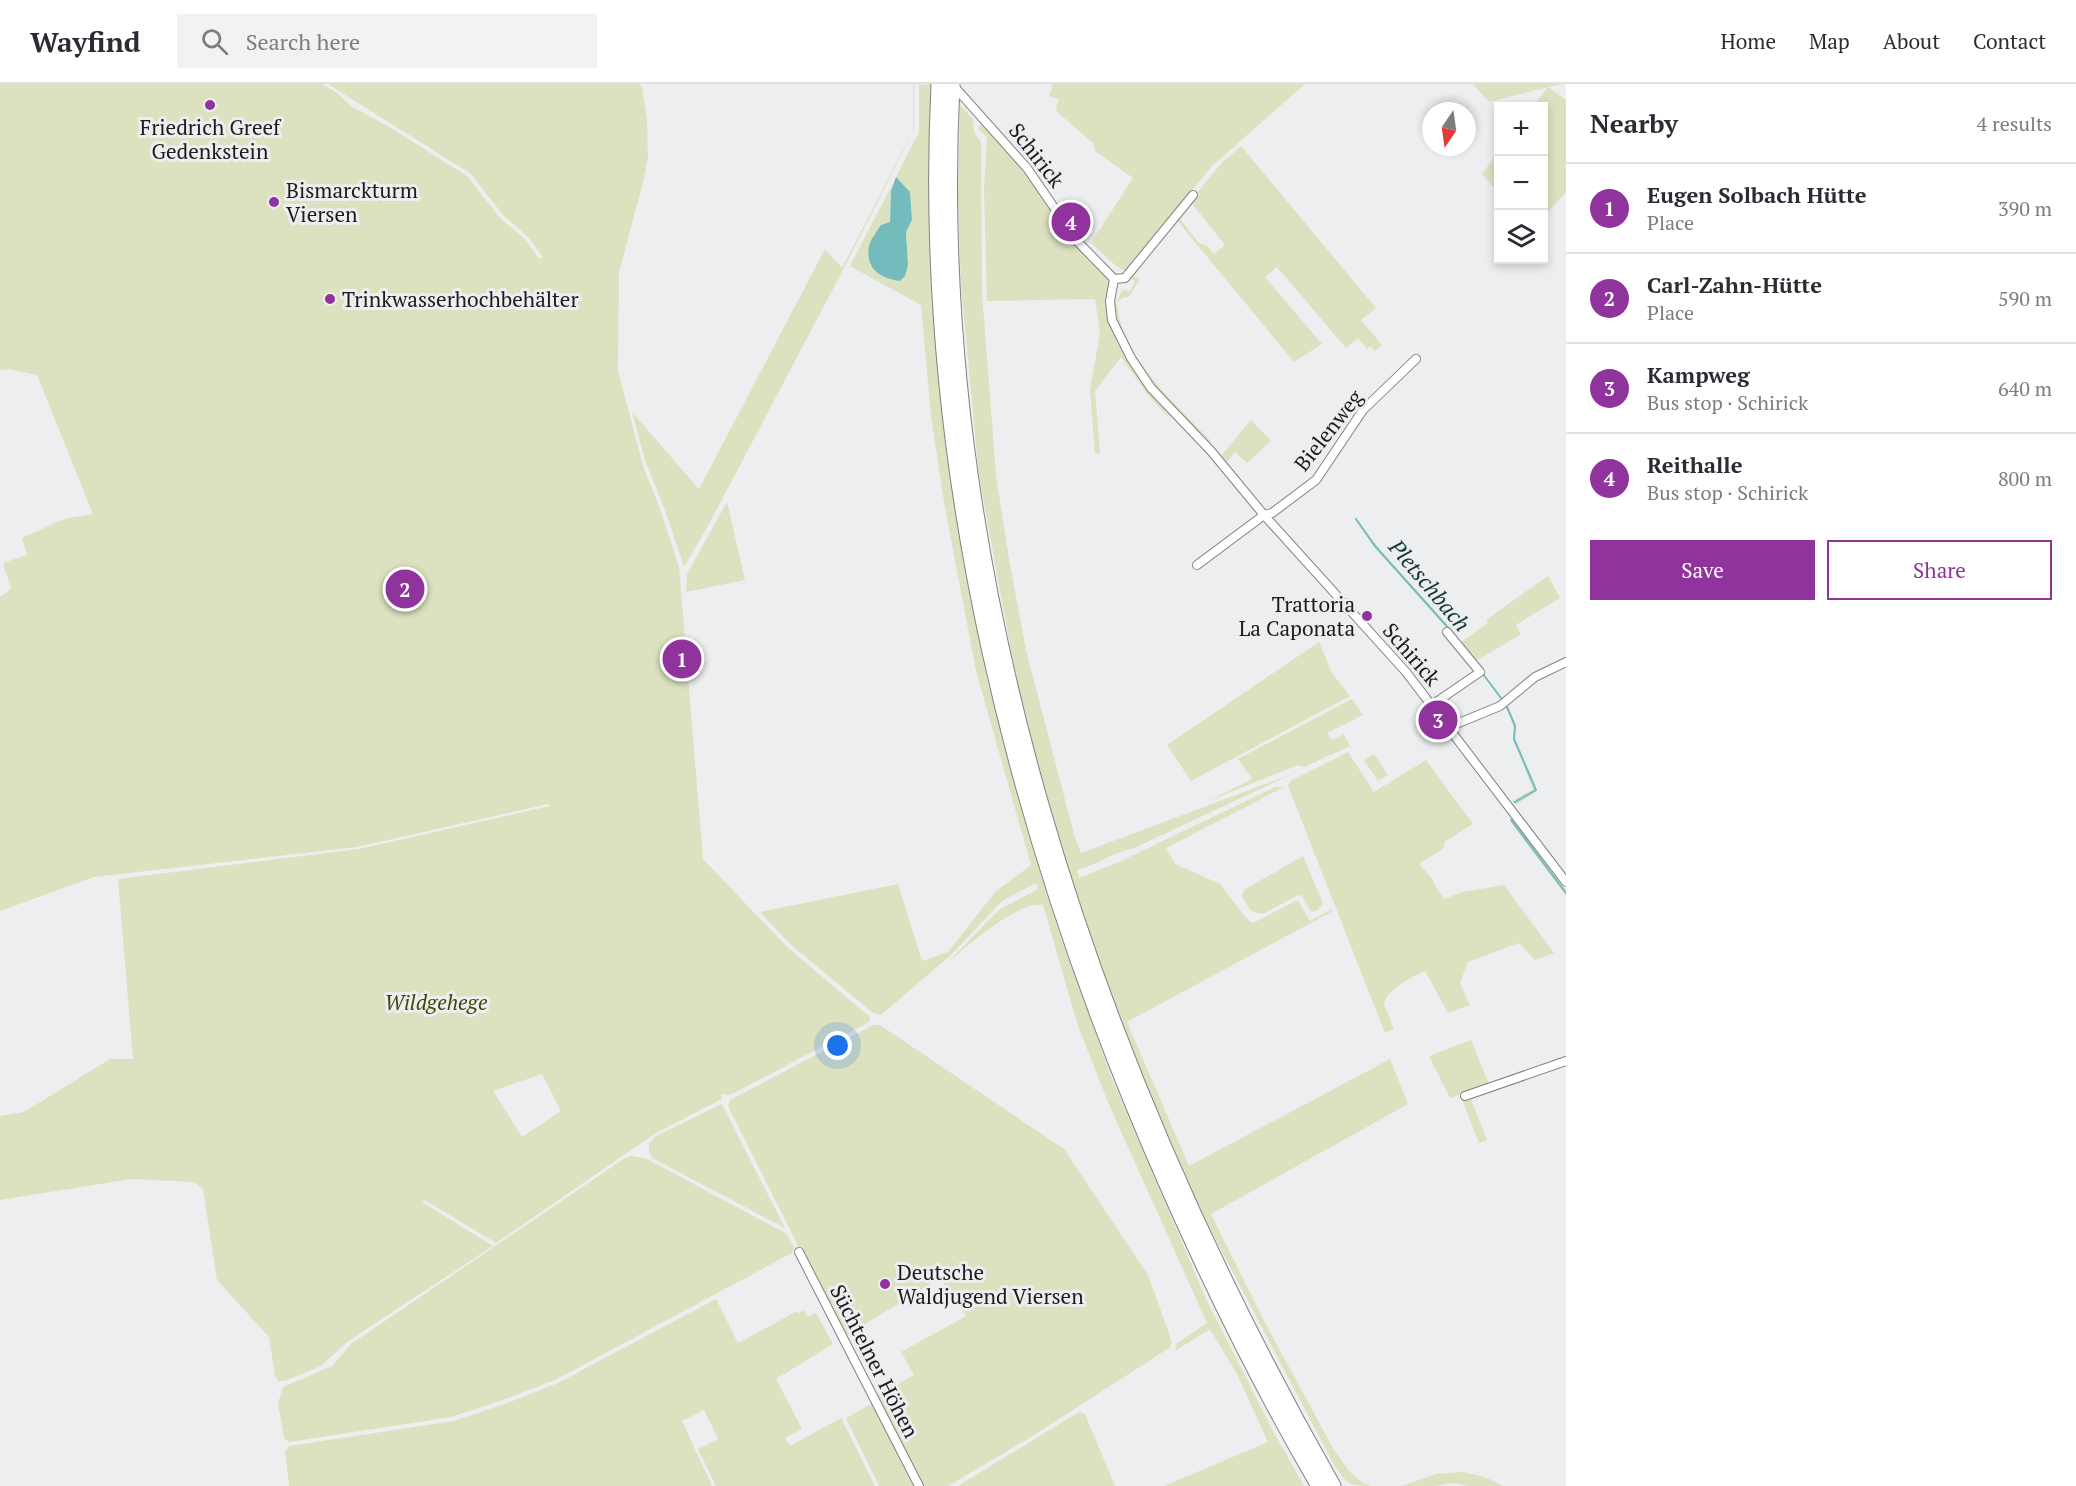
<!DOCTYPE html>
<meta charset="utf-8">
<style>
:root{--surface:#fff;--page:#f2f2f3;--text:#2b2b33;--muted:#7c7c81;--line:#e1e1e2;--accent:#90339c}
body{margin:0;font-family:"PT Serif",serif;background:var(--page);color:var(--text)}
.controls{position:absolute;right:18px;top:18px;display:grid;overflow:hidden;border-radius:0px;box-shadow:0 3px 9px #0003}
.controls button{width:54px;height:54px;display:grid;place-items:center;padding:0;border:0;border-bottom:2px solid var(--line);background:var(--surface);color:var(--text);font:30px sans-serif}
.compass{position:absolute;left:1422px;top:18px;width:54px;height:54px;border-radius:50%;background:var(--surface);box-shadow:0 3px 9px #0003;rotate:193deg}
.you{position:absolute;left:838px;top:962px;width:21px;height:21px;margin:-15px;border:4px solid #fff;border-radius:50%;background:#1a73e8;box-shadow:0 0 0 9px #1a73e833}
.badge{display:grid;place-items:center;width:39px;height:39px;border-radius:50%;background:var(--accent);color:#fff;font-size:20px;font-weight:700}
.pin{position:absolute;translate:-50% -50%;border:3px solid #fff;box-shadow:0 2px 6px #0006}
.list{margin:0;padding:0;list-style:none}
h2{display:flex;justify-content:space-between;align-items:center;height:78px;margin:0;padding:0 24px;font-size:26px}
h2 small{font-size:20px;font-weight:400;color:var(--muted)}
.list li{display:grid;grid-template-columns:39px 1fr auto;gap:18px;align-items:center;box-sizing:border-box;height:90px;padding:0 24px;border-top:2px solid var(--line)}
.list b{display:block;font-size:22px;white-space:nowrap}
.list p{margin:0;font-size:20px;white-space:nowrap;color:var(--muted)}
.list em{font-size:20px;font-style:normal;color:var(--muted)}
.actions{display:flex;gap:12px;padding:18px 24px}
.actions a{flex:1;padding:14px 0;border:2px solid var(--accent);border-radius:0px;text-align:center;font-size:21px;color:var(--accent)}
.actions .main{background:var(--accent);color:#fff}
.icon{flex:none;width:33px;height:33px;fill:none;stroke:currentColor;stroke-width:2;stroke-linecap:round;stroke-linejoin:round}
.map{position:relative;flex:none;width:1566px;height:1402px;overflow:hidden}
header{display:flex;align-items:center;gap:36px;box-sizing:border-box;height:84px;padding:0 30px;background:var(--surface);border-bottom:2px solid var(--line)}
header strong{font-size:28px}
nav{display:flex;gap:33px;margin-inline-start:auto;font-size:21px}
.search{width:420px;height:54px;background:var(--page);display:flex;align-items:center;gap:15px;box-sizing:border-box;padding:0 21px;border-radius:0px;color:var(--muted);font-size:22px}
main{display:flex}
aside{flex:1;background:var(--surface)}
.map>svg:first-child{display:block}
</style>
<header>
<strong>Wayfind</strong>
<div class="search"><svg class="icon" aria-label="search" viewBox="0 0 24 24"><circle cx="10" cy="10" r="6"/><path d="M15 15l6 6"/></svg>Search here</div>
<nav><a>Home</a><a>Map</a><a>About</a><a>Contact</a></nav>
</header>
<main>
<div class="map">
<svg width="1566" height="1402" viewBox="0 0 1566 1402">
<rect width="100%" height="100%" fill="#edeeef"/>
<!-- green -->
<path fill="#dce2c0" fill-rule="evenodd" d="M0 0H322L336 8 351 22 391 44 467 92 501 135 525 155 539 175 543 173 527 152 504 132 471 90 328 0H639L642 4 647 36 648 74 642 102 619 188 618 287 644 385 659 422 679 483 703 775 787 863 870 933 869 938 730 1011 721 1010 722 1015 656 1049 496 1159 425 1116 422 1118 493 1162 365 1246 346 1259 321 1282 285 1297H278L275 1292 269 1253 217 1196 203 1105 194 1098 131 1095 0 1116V1032L24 1028 110 975H133L118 795 359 765 550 722 548 720 357 763 94 793 0 827V513L11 505 3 479 27 471 22 454 64 435 93 430 37 291 10 285 0 286ZM542 990 561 1027 522 1053 493 1007Z
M913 0H914V46L843 186 709 440 684 483 666 429 645 376 632 328 699 405 825 165 842 184 913 47Z
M933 0 930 146 936 264 950 392 966 493 987 595 1013 695 1071 880 1110 990 1206 1215 1272 1345 1304 1402H1164L1268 1358 1237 1290 1210 1245 1175 1267 1177 1259 1207 1239 1110 1023 1078 942 1043 821C1016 818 969 861 948 878L999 826 1038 805 1036 799 1002 817 951 871 881 931 873 929 790 860 760 828 898 800 922 877 948 868 996 807 1031 781 976 587 944 418 931 332 921 221 850 182 894 97 891 107 890 138 869 161 870 182 908 181 906 148 912 136 910 108 896 93 919 48V1Z
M1305 0 1212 82 1126 188 1114 180 1091 159 1133 94 1095 67 1093 59 1057 28 1056 22 1059 16 1049 12 1053 2 1050 0Z
M1473 0H1564L1548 3 1566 16V108L1544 133V22H1533L1548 3 1489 18Z
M960 21 973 35 974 48 981 58 982 208 996 391 1009 475 1026 566 1075 754 1081 769 1292 690 1132 765C1112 769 1096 781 1077 786L1079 794 1121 777 1275 703H1284L1166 764 1175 780 1220 800 1247 835 1253 839 1298 816 1310 837 1332 825 1333 827 1127 938 1189 1082 1390 975 1408 1020 1211 1130 1264 1237 1334 1366 1350 1388 1363 1399 1370 1402C1346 1402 1346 1398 1333 1379L1194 1114 1160 1035 1119 933 1046 722 1015 589 979 391 961 202 958 115Z
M982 38 1019 79 1085 173 1108 195C1111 209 1107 224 1110 238 1118 273 1153 306 1172 337L1148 311 1121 273 1095 307 1100 369 1095 370 1090 306 1100 249 1095 215 987 217 984 105 987 53 978 45Z
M1241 62 1376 224 1361 236 1382 261 1375 267 1370 262 1367 265 1358 254 1346 264 1277 183 1265 193 1322 260 1294 278 1176 135 1178 132 1199 159 1206 161 1214 170 1225 161 1190 117 1221 80Z
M1498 68V109L1482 90Z
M1131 191 1140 195 1129 213H1124L1117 218C1120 272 1176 320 1211 357L1210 358 1164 312 1142 283 1129 260 1117 235 1115 221 1122 206 1130 207 1135 197 1129 193Z
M1251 336 1271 357 1247 379 1235 368 1227 378 1221 372Z
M727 418 745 496 686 508 687 490Z
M1356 434C1387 479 1428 515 1461 558L1488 539 1486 536 1548 492 1560 514 1516 541 1521 550 1476 577 1442 537 1374 463 1355 435Z
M1319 558 1332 589 1350 612 1191 697 1167 661Z
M1352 615 1363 631 1327 649 1332 656 1344 650 1350 662 1304 683 1298 681 1208 717 1252 695 1238 675Z
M1507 622 1516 641 1515 655 1537 707 1516 721 1512 717 1533 705 1513 655 1514 642Z
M1348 668 1374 708 1426 676 1473 740 1444 758V764L1419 780 1434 797 1433 798 1444 815 1462 808 1504 801 1554 869 1535 876 1519 859 1468 878 1460 899 1470 921 1448 929 1425 887C1413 893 1386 905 1384 920L1394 945 1385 949 1288 702 1290 697Z
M1374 670 1388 691 1378 697 1364 676Z
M1512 735 1566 807V812L1510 737Z
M1303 772 1323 819 1318 826 1311 828 1302 812 1298 811 1263 830 1251 827 1242 812 1244 806Z
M873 941H880L1064 1065 1148 1191 1172 1258 1169 1264 1031 1353 948 1402H922L876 1312 914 1291 901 1268 966 1232 940 1194 844 1253 728 1022 730 1016Z
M1471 956 1489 1000 1450 1014 1429 972Z
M1470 1013 1487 1056 1479 1059 1462 1015Z
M722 1020 785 1144 652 1074 649 1066V1059L656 1052Z
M631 1072 647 1075 787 1150 794 1163 792 1169 557 1295 503 1316 451 1333 289 1358 284 1354 278 1319 283 1303 332 1282 351 1260 625 1074Z
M716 1215 738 1259 797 1227 798 1229 804 1226 808 1233 816 1229 833 1260 776 1295 802 1345 785 1354 790 1362 841 1334 875 1402H716L698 1365 718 1355 704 1326 682 1337 712 1402H289L285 1367 289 1362 454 1337 505 1320 558 1299Z
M875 1318 917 1402H879L846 1334Z
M1079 1328 1085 1330 1115 1402H958Z
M1463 1388 1485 1393 1503 1402H1469L1453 1399 1434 1402H1402L1436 1390Z"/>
<!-- water -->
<path fill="#74bbbe" d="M896 93 910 108 912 136 906 148 908 181 905 192 900 197C880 194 865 185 869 162 871 155 877 147 881 141L890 138 891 107Z"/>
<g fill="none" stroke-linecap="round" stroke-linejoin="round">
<!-- stream -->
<path stroke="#74bbbe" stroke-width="2" d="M1356 435 1375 462 1451 547
M1483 590 1501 614
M1507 623 1515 642 1514 655 1536 706 1515 718
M1511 736 1566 809"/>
<defs>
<path id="minor" d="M952 0 1027 84 1077 157 1114 195 1110 217 1112 236 1131 274 1151 304 1211 367 1264 431 1406 588 1566 798
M1114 195 1125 194 1193 111
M1197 481 1264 431 1272 429 1316 396 1363 326 1416 275
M1432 621 1480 588 1447 548
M1449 643 1500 622 1535 593 1566 578
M1465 1012 1566 977
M799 1168 919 1402"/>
<path id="motorway" d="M939 0C920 383 1017 764 1172 1112 1216 1211 1264 1308 1319 1402
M952 0C927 494 1092 977 1333 1402"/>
</defs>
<!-- minor casing -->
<use href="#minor" stroke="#7f8080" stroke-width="10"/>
<!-- motorway casing -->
<use href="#motorway" stroke="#7f8080" stroke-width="17"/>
<!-- minor -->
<use href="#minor" stroke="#fff" stroke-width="8"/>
<!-- motorway -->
<use href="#motorway" stroke="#fff" stroke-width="15"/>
</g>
<!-- markers -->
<g fill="#90339c" stroke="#edeeef" stroke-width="2">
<circle cx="210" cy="21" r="6"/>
<circle cx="274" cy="118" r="6"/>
<circle cx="330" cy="215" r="6"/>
<circle cx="1367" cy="532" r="6"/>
<circle cx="885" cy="1200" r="6"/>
</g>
<g text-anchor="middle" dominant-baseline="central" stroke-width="6" stroke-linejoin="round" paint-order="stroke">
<!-- poi labels -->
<g font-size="21" fill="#1c1c1c" stroke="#edeeef" text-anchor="start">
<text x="210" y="43" text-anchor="middle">Friedrich Greef<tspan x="210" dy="24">Gedenkstein</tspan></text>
<text x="286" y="106">Bismarckturm<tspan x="286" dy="24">Viersen</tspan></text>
<text x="342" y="215">Trinkwasserhochbehälter</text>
<text x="1355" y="520" text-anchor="end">Trattoria<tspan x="1355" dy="24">La Caponata</tspan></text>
<text x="897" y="1188">Deutsche<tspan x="897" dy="24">Waldjugend Viersen</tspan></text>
</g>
<!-- street labels -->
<g font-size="21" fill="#1c1c1c" stroke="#edeeef">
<text transform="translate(1037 71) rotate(52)">Schirick</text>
<text transform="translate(1328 346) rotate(-52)">Bielenweg</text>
<text transform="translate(1412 570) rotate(49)">Schirick</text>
<text transform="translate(875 1277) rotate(63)">Süchtelner Höhen</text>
</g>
<!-- park labels -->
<g font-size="21" font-style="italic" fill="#404708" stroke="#edeeef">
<text x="436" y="918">Wildgehege</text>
</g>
<!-- water labels -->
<g font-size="22" font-style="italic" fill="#133638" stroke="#edeeef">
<text transform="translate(1430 501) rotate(50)">Pletschbach</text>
</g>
</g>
</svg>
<div class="controls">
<button>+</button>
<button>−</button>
<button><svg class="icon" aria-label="layers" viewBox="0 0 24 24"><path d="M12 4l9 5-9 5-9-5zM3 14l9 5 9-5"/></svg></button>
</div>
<svg class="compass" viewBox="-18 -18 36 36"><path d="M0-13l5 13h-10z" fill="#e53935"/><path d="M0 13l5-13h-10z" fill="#7c7c81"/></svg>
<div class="you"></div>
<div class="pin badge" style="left:682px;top:575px">1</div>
<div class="pin badge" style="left:405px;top:505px">2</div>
<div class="pin badge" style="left:1438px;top:636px">3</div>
<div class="pin badge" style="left:1071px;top:138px">4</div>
</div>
<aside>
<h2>Nearby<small>4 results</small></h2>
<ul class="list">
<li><span class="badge">1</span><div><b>Eugen Solbach Hütte</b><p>Place</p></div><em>390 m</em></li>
<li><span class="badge">2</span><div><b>Carl-Zahn-Hütte</b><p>Place</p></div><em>590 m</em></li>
<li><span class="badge">3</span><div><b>Kampweg</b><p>Bus stop · Schirick</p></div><em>640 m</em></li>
<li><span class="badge">4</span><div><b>Reithalle</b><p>Bus stop · Schirick</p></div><em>800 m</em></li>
</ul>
<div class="actions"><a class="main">Save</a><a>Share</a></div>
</aside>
</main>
